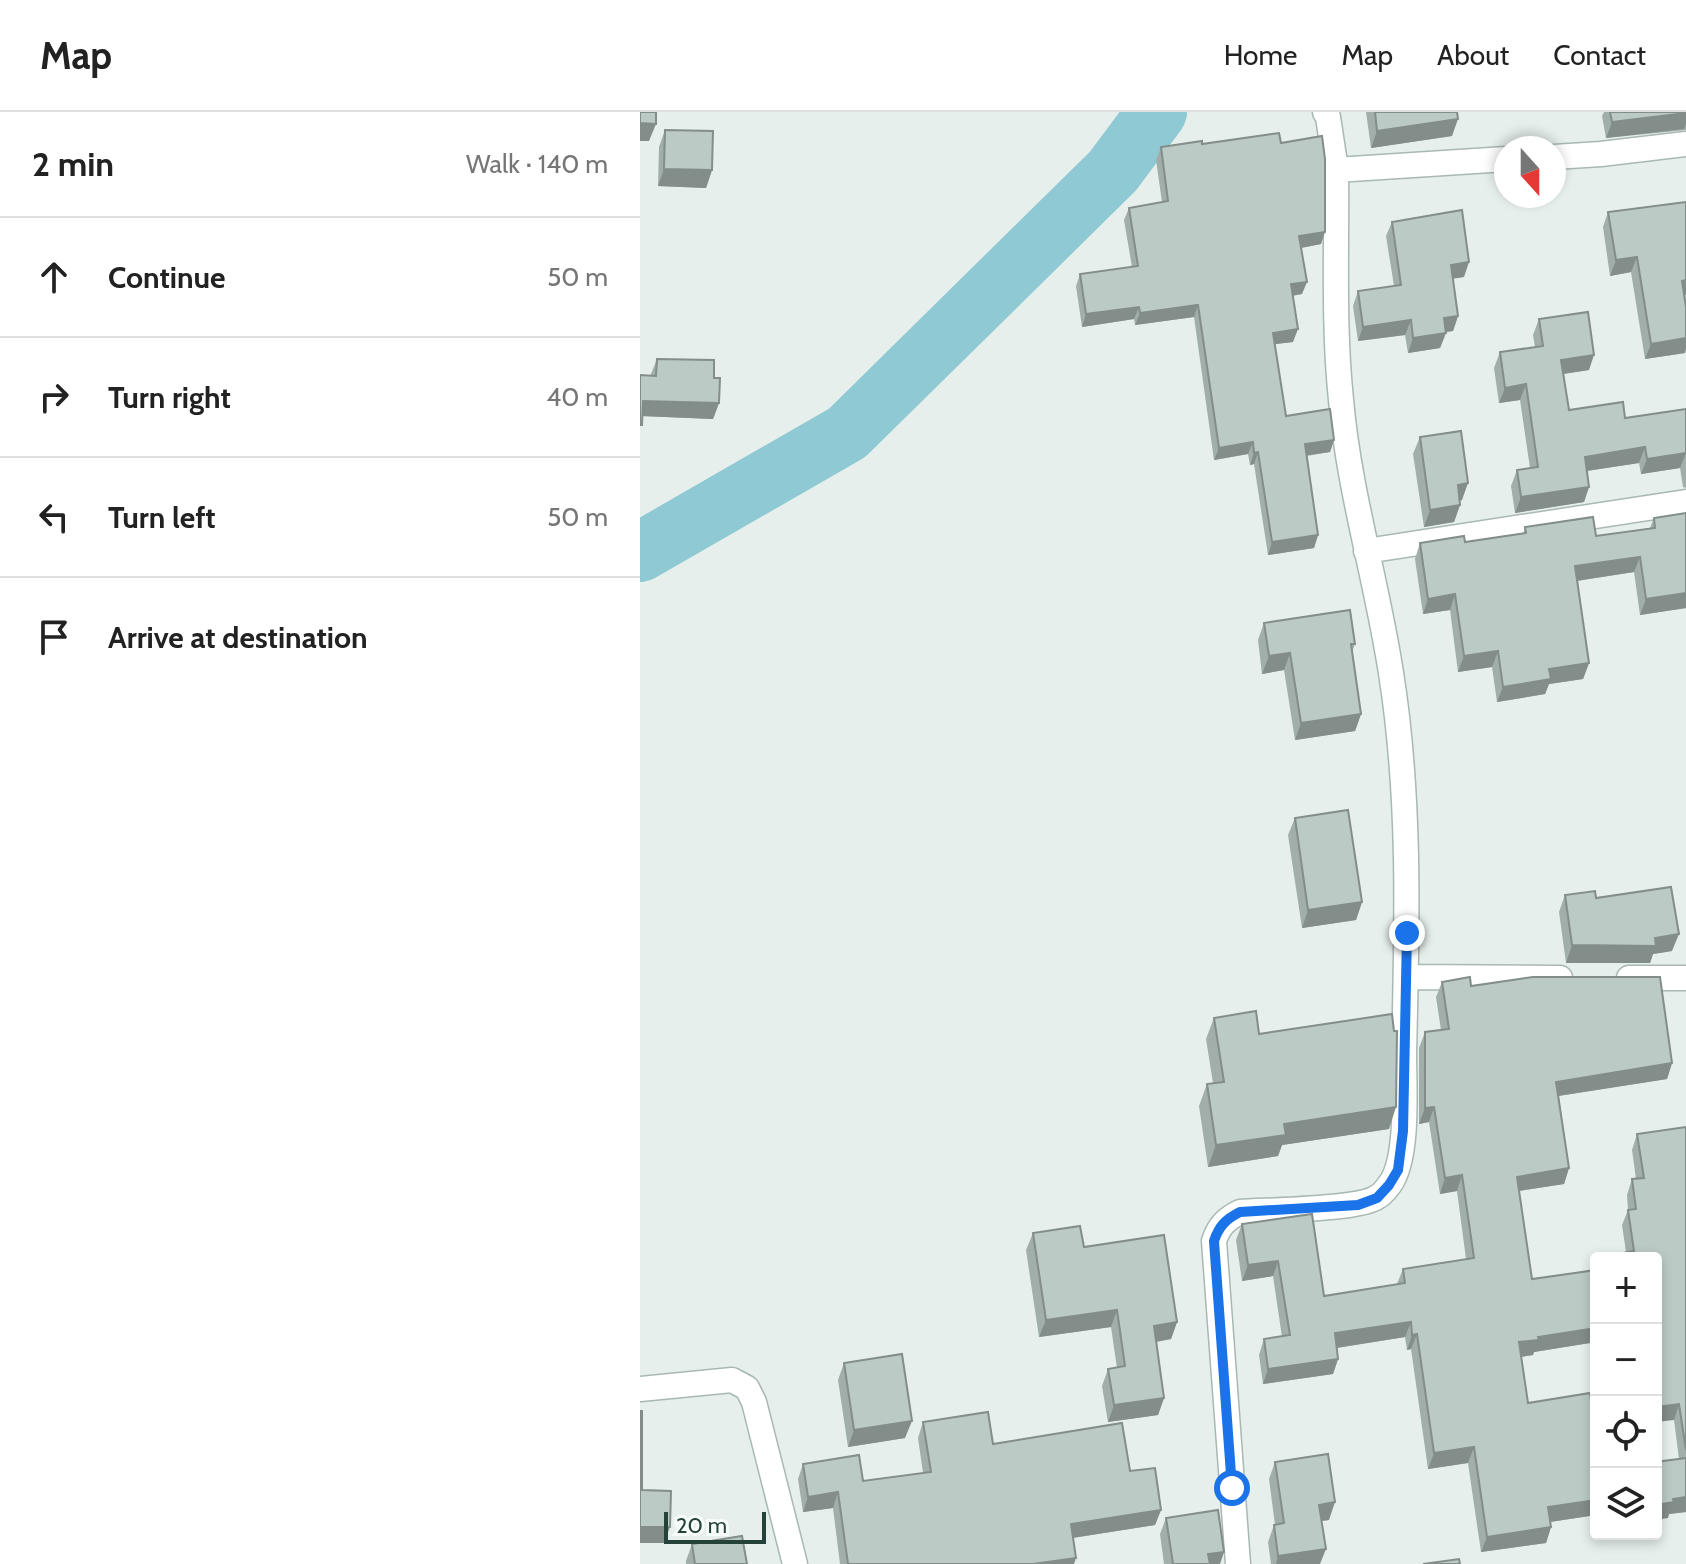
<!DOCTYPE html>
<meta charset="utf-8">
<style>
:root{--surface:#fff;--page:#f2f2f2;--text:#222;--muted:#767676;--line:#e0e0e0}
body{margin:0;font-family:Cabin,sans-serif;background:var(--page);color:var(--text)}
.controls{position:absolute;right:24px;bottom:24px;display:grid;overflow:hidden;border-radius:8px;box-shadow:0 4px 12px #0003}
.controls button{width:72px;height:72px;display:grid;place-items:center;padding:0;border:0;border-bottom:2px solid var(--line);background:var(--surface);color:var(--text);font:40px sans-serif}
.compass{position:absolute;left:854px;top:24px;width:72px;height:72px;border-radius:50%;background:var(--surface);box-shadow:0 4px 12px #0003;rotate:159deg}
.scale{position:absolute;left:24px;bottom:20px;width:102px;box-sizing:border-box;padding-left:8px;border:4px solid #24423a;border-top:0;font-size:22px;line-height:28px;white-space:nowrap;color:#24423a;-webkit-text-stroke:6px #f7fbf9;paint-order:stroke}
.stop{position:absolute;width:24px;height:24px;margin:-18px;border:6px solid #1a73e8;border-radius:50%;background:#fff}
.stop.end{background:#1a73e8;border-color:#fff;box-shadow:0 2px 8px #0008}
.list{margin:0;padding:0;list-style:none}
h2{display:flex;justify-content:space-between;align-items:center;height:104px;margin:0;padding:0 32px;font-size:34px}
h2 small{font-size:26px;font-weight:400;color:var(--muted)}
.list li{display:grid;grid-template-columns:52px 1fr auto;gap:24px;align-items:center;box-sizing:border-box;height:120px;padding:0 32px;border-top:2px solid var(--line)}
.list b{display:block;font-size:30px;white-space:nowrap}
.list em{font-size:26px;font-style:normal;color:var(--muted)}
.icon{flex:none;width:44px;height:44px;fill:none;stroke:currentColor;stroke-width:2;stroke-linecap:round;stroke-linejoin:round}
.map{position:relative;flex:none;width:1046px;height:1452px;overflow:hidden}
header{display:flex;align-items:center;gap:48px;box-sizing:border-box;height:112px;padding:0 40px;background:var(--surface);border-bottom:2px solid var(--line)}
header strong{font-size:38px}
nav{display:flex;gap:44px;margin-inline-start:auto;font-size:28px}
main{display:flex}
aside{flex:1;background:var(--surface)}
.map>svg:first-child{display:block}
</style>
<header>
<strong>Map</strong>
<nav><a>Home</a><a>Map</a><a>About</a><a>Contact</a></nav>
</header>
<main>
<aside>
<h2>2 min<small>Walk · 140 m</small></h2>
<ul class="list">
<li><svg class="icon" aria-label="ahead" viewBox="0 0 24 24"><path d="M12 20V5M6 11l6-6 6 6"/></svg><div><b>Continue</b></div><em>50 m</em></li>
<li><svg class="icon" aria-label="right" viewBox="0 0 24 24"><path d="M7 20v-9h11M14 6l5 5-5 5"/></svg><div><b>Turn right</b></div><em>40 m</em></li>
<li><svg class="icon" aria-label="left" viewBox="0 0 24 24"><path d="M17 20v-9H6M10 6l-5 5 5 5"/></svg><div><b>Turn left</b></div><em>50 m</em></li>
<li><svg class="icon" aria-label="arrive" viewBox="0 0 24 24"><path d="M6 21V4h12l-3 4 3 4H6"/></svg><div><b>Arrive at destination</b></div></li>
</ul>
</aside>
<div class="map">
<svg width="1046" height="1452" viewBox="0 0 1046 1452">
<rect width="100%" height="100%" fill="#e6efeb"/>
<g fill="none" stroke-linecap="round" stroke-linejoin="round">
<!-- river -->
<path stroke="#8ec9d4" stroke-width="60" d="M0 440 207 321 473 59 517 0"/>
<defs>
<path id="minor" d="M685 0 688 5 696 58 866 47
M914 45 961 42 1046 32
M726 439 1046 390
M766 865 920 866
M989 866H1046
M0 1277 92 1268 107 1276 114 1290 155 1452
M598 1452 574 1129C579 1114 586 1107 600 1100 627 1098 719 1098 737 1085 742 1083 747 1076 750 1072 769 1046 764 975 764 942 767 815 771 687 751 561 737 469 709 380 701 288 693 211 697 134 696 58"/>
</defs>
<!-- minor casing -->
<use href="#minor" stroke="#a8b8b2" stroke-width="27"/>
<!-- minor -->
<use href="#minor" stroke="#fff" stroke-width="24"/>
</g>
<!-- wall -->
<path fill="#a1aea9" d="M726 0H817L812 24 731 36Z
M964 0H1046V18L966 26 962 4Z
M25 18 72 58 66 76 18 74 19 35Z
M641 31 681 132 661 136 662 182 653 184V230L635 232 646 304 694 328 690 340 667 344 678 423 674 436 628 443 614 352 610 353 608 342 574 348 554 205 495 213 494 207 442 215 436 174 440 162 492 155 484 108 489 96 522 90 516 48 521 35 562 32Z
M1046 90 1045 241 1005 247 991 160 970 164 963 115 968 100Z
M752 110 824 165 813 166 818 204 813 219 806 220 800 236 768 241 765 223 718 229 713 194 718 179 754 174 746 124Z
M899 207 949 258 923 262 929 298 985 306 1046 297V376L1043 375 1040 356 1001 362 999 351 947 359 949 375 944 390 875 401 871 374 877 358 890 356 880 288 859 291 854 256 860 240 895 235 893 223Z
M17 247 74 266 79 291 73 307 3 304 11 262Z
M780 325 822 388 820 389V393L814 410 784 415 773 342Z
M1046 401V496L1000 503 994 460 937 469 949 551 943 567 909 572 905 582 857 590 852 555 818 560 810 498 783 502 775 447 780 431 825 430 883 422 885 415 956 424 1010 416 1014 406Z
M624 511 715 532 712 540 721 602 715 619 655 628 644 558 622 562 618 528Z
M655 706 722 790 716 808 662 816 648 723Z
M925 783 956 786 1032 839 1013 842 1010 851H926L919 800Z
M802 870 831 874 1032 951 1027 967 919 984 929 1056 924 1072 879 1079 892 1167 956 1158V1230L894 1240 893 1243 881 1245 888 1291 956 1319V1403L910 1410 911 1415 906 1431 841 1440 828 1351 788 1357 771 1237 767 1238 765 1225 697 1236 698 1247 693 1262 623 1272 619 1243 624 1227 642 1225 633 1164 602 1169 596 1128 602 1112 684 1184 757 1172 763 1157 826 1147 817 1079 800 1082 789 1010 779 1012V936L785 920 801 918 796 885Z
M574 906 749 1017 642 1033 638 1044 568 1055 559 994 567 972 573 971 566 927Z
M1046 1015V1400L1029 1402 1028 1406 1039 1347 1034 1308 1016 1146H970L972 1143 986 1140 982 1113 988 1098 987 1083 992 1067H996L992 1038 997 1022Z
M393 1121 537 1210 531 1227 517 1230 524 1286 518 1303 468 1310 462 1274 468 1257 477 1256 471 1215 399 1225 386 1138Z
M204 1251 265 1326 208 1335 198 1268Z
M283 1310 353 1332 490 1359 521 1398 515 1413 433 1426 434 1452H200L193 1396 163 1400 158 1367 163 1352 223 1369 283 1361 278 1326Z
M635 1350 689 1408 681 1409 680 1452H631L628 1430 634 1413H635L629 1367Z
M526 1406 580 1452H524L520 1422Z
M52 1432 107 1452H46V1449Z"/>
<!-- shaded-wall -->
<path fill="#838d89" d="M1046 1V12L1044 17 966 26 972 10Z
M818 7 812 24 731 36 737 19Z
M0 11 16 12 9 29H0Z
M24 57 72 58 66 76 18 74Z
M685 120 681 132 655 137 659 124Z
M997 145 991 160 970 164 976 148Z
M829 150 824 165 805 168 811 153Z
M1046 168V183L1037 184 1042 169Z
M667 170 662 182 647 184 651 172Z
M558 193 554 205 495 213 500 201Z
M499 195 494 207 442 215 446 202Z
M818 204 813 219 798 221 804 206Z
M771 208 765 223 718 229 723 215Z
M658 217 653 230 628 233 633 221Z
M806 221 800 236 768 241 773 226Z
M1046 226V237L1045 241 1005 247 1011 232Z
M954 243 949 258 916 263 921 248Z
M886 272 880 288 859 291 865 276Z
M3 289 79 291 73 307 0 304Z
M694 328 690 340 661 344 665 332Z
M613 330 608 342 574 348 579 336Z
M1005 335 999 351 939 360 945 345Z
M618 340 614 352 610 353 614 341Z
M1046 341 1040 356 1001 362 1007 347Z
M828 371 822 388 811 390 818 373Z
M949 375 944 390 875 401 881 385Z
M820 393 814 410 784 415 790 398Z
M678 423 674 436 628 443 632 430Z
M1000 445 994 460 929 470 935 454Z
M1046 481V496L1000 503 1006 487Z
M815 482 810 498 783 502 788 487Z
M858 539 852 555 818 560 824 544Z
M650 541 644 558 622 562 629 544Z
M949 551 943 567 909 572 905 582 857 590 863 575 909 557Z
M721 602 715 619 655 628 661 611Z
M722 790 716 808 662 816 668 798Z
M1039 822 1032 839 1013 842 1010 851H926L932 833Z
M1032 951 1027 967 911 985 916 970Z
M756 995 749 1017 642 1033 638 1044 568 1055 576 1033 644 1012Z
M794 995 789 1010 779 1012 785 996Z
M929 1056 924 1072 871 1080 877 1065Z
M822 1063 817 1079 800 1082 805 1066Z
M638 1149 633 1164 602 1169 608 1153Z
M477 1198 471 1215 399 1225 406 1208Z
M537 1210 531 1227 508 1231 514 1214Z
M771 1210 765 1225 689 1237 695 1221Z
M956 1216V1230L894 1240 893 1243 873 1246 879 1230 898 1225Z
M777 1222 771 1237 767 1238 772 1223Z
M698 1247 693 1262 623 1272 628 1257Z
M524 1286 518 1303 468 1310 474 1293Z
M1039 1292 1034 1308 1016 1310V1295Z
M272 1309 265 1326 208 1335 214 1318Z
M834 1335 828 1351 788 1357 794 1341Z
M198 1380 193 1396 163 1400 168 1385Z
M1046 1385V1400L1029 1402 1028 1406 1016 1408V1393L1033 1387Z
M956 1388V1403L903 1411 908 1395Z
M695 1390 689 1408 673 1410 679 1393Z
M521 1398 515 1413 425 1427 431 1412Z
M0 1415H30L24 1431H0Z
M911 1415 906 1431 841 1440 847 1425Z
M686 1437 680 1452H636L638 1444Z
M584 1440 580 1452H565L568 1442Z
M436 1446 434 1452H393Z"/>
<!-- building -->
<path fill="#bbcac4" stroke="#838d89" stroke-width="2" d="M0 0H16V12L0 11Z
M735 0H817L818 7 737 19Z
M970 0H1046V1L972 10Z
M25 18 73 19 72 58 24 57Z
M639 21 641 31 682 24 685 47V120L659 124 667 170 651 172 658 217 633 221 646 304 690 297 694 328 665 332 678 423 632 430 618 340 614 341 613 330 579 336 558 193 500 201 499 195 446 202 440 162 498 154 489 96 528 89 521 35 562 29V32Z
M1046 90V168L1042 169 1046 195V226L1011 232 997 145 976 148 968 100Z
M822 98 829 150 811 153 818 204 804 206 806 221 773 226 771 208 723 215 718 179 761 173 752 110Z
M948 200 954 243 921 248 929 298 983 290 985 306 1046 297V341L1007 347 1005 335 945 345 949 375 881 385 877 358 898 355 886 272 865 276 860 240 903 234 899 207Z
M17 247 74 248V266H80L79 291 3 289 2 313H0V263L16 264Z
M821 319 828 371 818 373 820 393 790 398 780 325Z
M1046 401V481L1006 487 1000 445 935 454 949 551 909 557 911 567 863 575 858 539 824 544 815 482 788 487 780 431 824 424 825 430 886 421 885 415 953 405 956 424 1015 416 1014 406Z
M710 498 715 532H711L721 602 661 611 650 541 629 544 624 511Z
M708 698 722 790 668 798 655 706Z
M1031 775 1039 822 1015 826 1016 834 932 833 925 783 955 779 956 786Z
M830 865 831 874 893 865H1020L1032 951 916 970 929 1056 877 1065 892 1167 956 1158V1216L898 1225 899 1228 879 1230 888 1291 950 1281 956 1319V1388L908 1395 911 1415 847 1425 834 1335 794 1341 777 1222 772 1223 771 1210 695 1221 698 1247 628 1257 624 1227 650 1223 638 1149 608 1153 602 1112 672 1102 684 1184 765 1171 763 1157 834 1146 822 1063 805 1066 794 995 785 996V920L809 917 802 870Z
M616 899 619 922 752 902 754 919H757L756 995 644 1012 646 1023 576 1033 567 972 584 970 574 906Z
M1046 1015V1338L1039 1292 1016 1295V1146H972V1143L994 1139 988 1098 996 1097 992 1067 1004 1066 997 1022Z
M440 1114 444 1135 524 1123 537 1210 514 1214 524 1286 474 1293 468 1257 485 1254 477 1198 406 1208 393 1121Z
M262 1242 272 1309 214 1318 204 1251Z
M0 1299H2V1378L31 1379 30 1415H0Z
M348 1300 353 1332 482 1311 490 1359 515 1356 521 1398 431 1412 436 1446 393 1452H208L198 1380 168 1385 163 1352 219 1343 223 1369 291 1360 283 1310Z
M688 1342 695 1390 679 1393 686 1437 638 1444 634 1413 644 1411 635 1350Z
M1046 1346V1385L1033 1387 1034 1390 1016 1393V1350Z
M578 1398 584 1440 568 1442 570 1452H533L526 1406Z
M102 1424 107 1452H55L52 1432Z
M819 1447 820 1452H783Z"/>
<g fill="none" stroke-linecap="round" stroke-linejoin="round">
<!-- route -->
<path stroke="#1a73e8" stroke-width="10" d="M592 1376 574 1129C579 1114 586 1107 600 1100L718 1093 737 1086 749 1073 758 1058 763 1019 767 821"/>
</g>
</svg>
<div class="controls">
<button>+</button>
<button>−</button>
<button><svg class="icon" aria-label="locate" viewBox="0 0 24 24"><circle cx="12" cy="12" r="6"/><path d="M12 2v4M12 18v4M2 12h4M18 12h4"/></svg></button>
<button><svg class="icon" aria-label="layers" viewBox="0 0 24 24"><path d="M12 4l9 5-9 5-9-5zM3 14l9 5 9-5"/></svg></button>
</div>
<svg class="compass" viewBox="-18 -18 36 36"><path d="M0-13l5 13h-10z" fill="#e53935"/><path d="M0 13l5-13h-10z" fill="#767676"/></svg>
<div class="scale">20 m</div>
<div class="stop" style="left:592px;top:1376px"></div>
<div class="stop end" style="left:767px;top:821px"></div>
</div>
</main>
